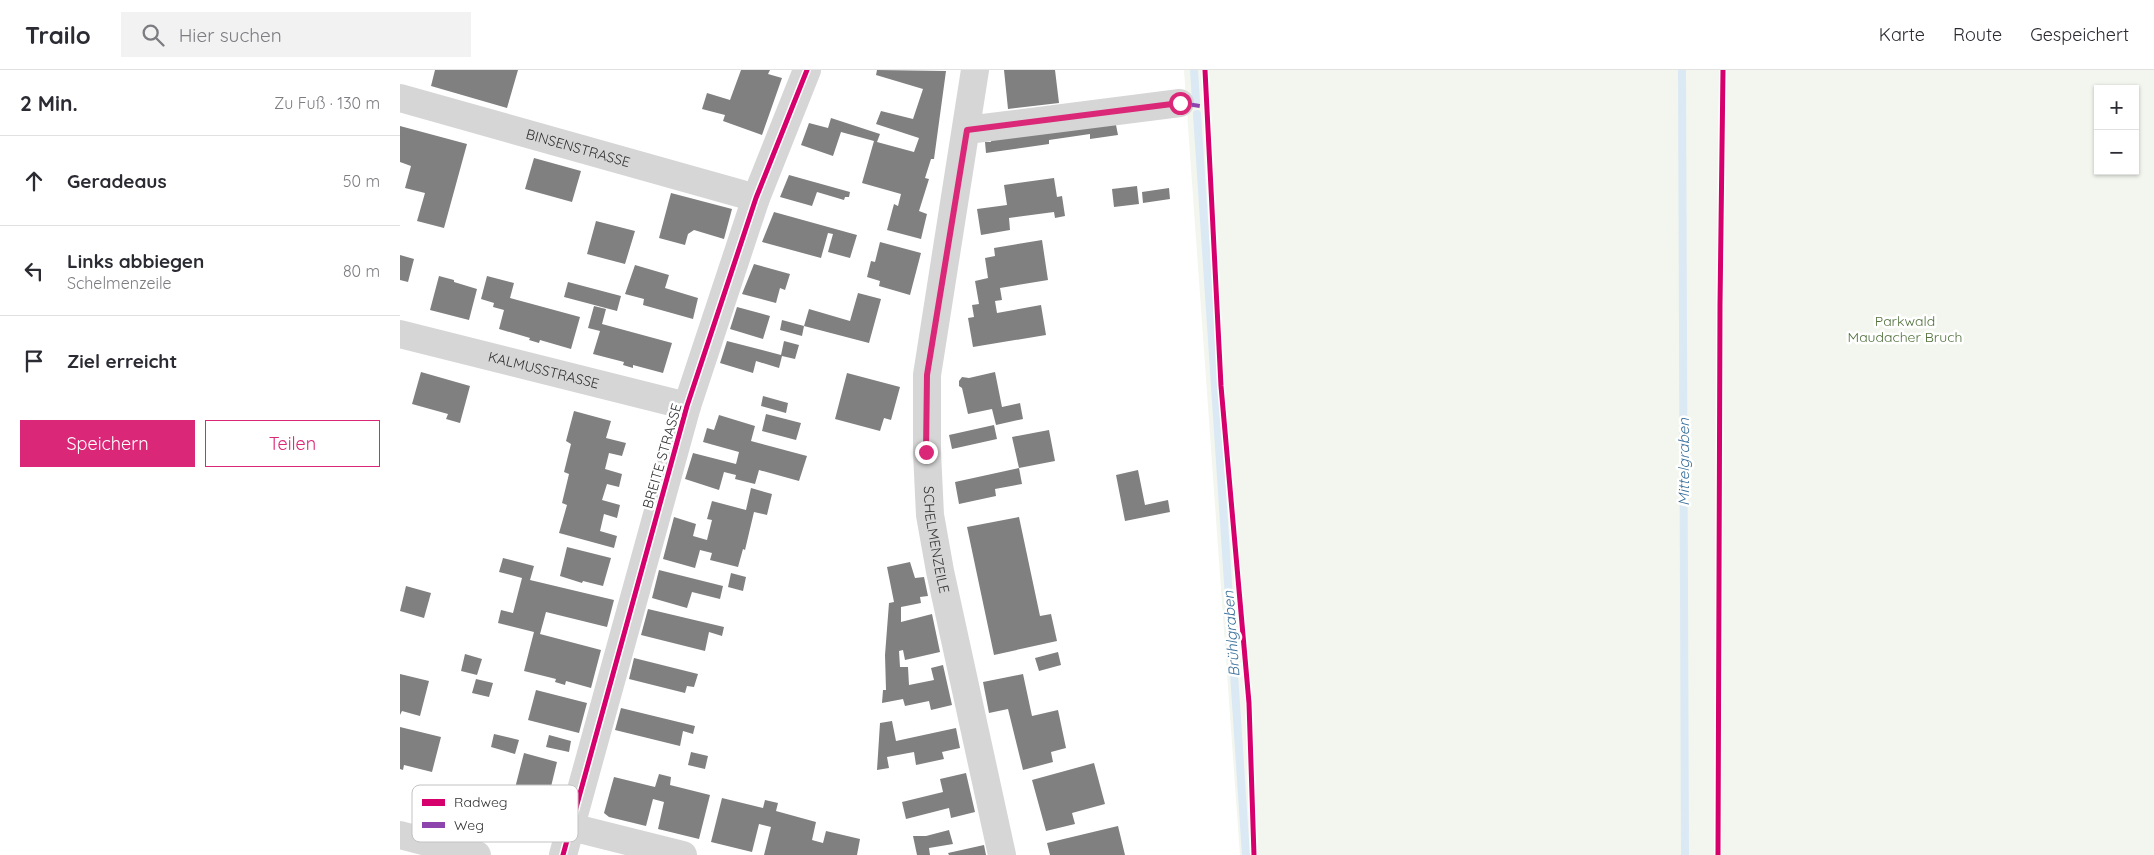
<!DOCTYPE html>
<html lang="de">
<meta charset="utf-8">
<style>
:root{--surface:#fff;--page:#f2f2f3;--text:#2b2b33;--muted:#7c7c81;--line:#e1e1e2;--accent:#db2777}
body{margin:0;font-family:Quicksand,sans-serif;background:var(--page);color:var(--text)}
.controls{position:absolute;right:15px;top:15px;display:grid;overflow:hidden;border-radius:0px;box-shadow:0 1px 4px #0004}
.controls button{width:45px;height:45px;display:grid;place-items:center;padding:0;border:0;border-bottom:1px solid var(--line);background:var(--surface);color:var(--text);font:25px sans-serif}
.stop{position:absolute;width:15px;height:15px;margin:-11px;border:4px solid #db2777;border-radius:50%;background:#fff}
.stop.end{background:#db2777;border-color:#fff;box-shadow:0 1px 5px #0008}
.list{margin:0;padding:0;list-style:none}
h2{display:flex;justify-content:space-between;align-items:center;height:65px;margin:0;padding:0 20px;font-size:21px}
h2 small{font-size:16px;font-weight:400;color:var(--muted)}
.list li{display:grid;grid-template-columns:32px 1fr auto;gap:15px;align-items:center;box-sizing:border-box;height:90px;padding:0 20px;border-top:1px solid var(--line)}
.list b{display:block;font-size:19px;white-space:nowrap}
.list p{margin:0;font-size:16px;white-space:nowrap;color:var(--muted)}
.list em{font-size:16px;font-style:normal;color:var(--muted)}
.actions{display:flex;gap:10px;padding:15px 20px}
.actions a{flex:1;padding:11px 0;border:1px solid var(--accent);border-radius:0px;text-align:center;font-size:18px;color:var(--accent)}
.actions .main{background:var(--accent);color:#fff}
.icon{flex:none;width:28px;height:28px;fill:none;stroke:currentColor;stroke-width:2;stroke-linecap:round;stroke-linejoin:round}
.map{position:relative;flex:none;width:1754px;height:785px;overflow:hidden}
header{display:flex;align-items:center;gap:30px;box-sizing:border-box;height:70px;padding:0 25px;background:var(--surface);border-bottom:1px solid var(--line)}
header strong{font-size:24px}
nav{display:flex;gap:28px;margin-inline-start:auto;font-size:18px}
.search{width:350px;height:45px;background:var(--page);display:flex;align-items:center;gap:12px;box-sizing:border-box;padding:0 18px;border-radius:0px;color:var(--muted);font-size:19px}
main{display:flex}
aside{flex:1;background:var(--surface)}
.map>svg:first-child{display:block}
</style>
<header>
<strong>Trailo</strong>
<div class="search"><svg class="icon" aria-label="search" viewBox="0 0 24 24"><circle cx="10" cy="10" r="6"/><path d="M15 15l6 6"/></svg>Hier suchen</div>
<nav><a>Karte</a><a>Route</a><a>Gespeichert</a></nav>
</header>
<main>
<aside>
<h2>2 Min.<small>Zu Fuß · 130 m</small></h2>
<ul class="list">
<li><svg class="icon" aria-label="ahead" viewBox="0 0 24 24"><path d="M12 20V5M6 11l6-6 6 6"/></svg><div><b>Geradeaus</b></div><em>50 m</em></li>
<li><svg class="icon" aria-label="left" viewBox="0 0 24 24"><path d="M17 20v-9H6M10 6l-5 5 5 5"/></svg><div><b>Links abbiegen</b><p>Schelmenzeile</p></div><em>80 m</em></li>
<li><svg class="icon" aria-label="arrive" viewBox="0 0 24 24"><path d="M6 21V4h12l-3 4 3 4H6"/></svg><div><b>Ziel erreicht</b></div></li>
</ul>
<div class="actions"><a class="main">Speichern</a><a>Teilen</a></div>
</aside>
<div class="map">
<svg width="1754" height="785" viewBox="0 0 1754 785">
<rect width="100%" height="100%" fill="#fff"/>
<!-- green -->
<path fill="#f2f6ee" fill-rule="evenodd" d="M784 0H1754V785H840ZM1698 19H1735V101H1698Z"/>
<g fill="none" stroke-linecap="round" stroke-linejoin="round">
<!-- stream -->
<path stroke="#dbe9f4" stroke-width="8" d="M794 0 796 31
M1282 0 1285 785
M797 44 846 785"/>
</g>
<!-- building -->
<path fill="#808080" d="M35 0H118L107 38 31 16Z
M341 0H370L368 4 382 8 362 65 323 51 325 45 302 39 307 23 330 30Z
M477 0 546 1 534 89H531L525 108 529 109 519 141 527 144 521 169 487 160 494 134 498 136 501 124 462 113 474 71 441 62 433 86 401 75 409 53 428 58 431 48 480 64 477 72 514 82 519 68 476 54 481 41 513 49 523 19 476 5Z
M604 0H655L659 33 608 39Z
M714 45 718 65 690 69V64L649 70V74L586 83 585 72H591L590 63Z
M0 56 67 74 44 158 17 151 25 123 5 118 11 96 0 92Z
M134 88 181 101 172 132 125 119Z
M389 105 450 122 449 127H445L444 130 417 122 412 136 380 127Z
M654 108 657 127 662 126 665 146 655 148 654 142 609 148 610 160 581 165 577 139 607 135 604 115Z
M737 116 739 134 714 137 712 119Z
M769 118 770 129 743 133 742 122Z
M271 123 332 139 324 169 294 160 288 164 285 175 259 168Z
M374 142 457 165 450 188 428 182 433 164 428 163 421 188 362 172Z
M196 151 235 161 225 194 187 184Z
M642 170 648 210 600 218 602 230 595 231 597 243 641 235 646 265 573 277 568 248 574 247 572 235 579 234 575 211 588 208 585 188 595 186 594 178Z
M480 172 521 183 510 225 479 216 480 211 467 207 471 191 475 192Z
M0 185 14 189 8 212 0 210Z
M354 194 390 204 385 220 380 218 376 233 342 224Z
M235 195 269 205 265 218 298 228 293 249 243 235 244 229 225 224Z
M39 206 54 210V212L77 219 69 250 30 240Z
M87 206 114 213 110 228 180 247 171 279 140 270 139 273 129 270 130 268 99 259 104 240 93 237 94 233 81 229Z
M168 212 221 226 217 241 164 227Z
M458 223 481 229 469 273 404 256 409 239 450 251Z
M194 236 206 239 202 254 272 273 263 303 233 295V298L223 295 224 292 193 284 200 261 188 258Z
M337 237 370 246 363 269 330 259Z
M382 250 404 256 402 266 380 260Z
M327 271 381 285 384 271 399 275 395 289 382 286 379 298 356 291 353 303 320 293Z
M21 302 70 316 60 353 46 349 48 344 12 334Z
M595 302 602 337 620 333 623 349 596 355 592 339 568 344 562 318 559 316V311L562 307 569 308Z
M447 303 500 317 491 350 484 348 480 361 435 349Z
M363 326 388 333 386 343 361 336Z
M174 341 211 351 206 368 226 373 222 386 209 383 205 399 222 404 219 417 207 414 202 430 220 435 217 448 204 444 200 461 217 466 214 478 159 463 167 435 162 433 169 404 164 402 171 374 166 371Z
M366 344 401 353 396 370 362 361Z
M319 345 355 356 351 371 407 386 399 411 359 400 355 414 335 409 336 405 324 402 319 420 285 409 293 383 336 394 339 382 303 372 307 358 314 360Z
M594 355 597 369 552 379 549 365Z
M649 360 655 391 619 398 612 367Z
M619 398 622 414 595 419 596 426 559 434 555 412Z
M738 400 745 435 768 430 770 442 725 451 716 405Z
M351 418 372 424 367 445 354 442 345 480 343 479 338 497 310 490 312 483 300 480 295 498 263 489 274 447 296 454 293 466 307 470 312 450 307 449 312 431 346 440Z
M619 447 640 546 651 544 657 571 594 585 567 457Z
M167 477 211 488 203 516 183 511 182 513 160 506Z
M103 488 134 496 130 510 214 530 207 557 146 542 140 564 201 580 191 618 166 611 165 615 155 612 156 609 124 601 134 562 98 553 101 540 113 543 122 508 99 502Z
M510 492 515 508 524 507 528 526 520 527 521 533 501 537V552L532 544 540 582 505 590 503 580 499 581 500 597H508L509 615 534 610 531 598 543 595 552 635 531 640 529 631 505 636 503 629 482 633 483 620H486L485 585 489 533 494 532 487 497Z
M259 500 323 516 320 529 292 522 287 538 252 528Z
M331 503 346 507 343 521 328 517Z
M6 516 31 523 24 548 0 541Z
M248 539 324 557 322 566 309 562 305 581 241 565Z
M658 582 661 595 639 601 635 588Z
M65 584 82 589 77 605 61 601Z
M234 588 298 604 294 617 287 616 285 623 229 609Z
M0 604 29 611 20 646 2 641 0 645Z
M623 604 632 646 658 640 666 678 651 682 653 692 623 700 608 639 589 643 583 612Z
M76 609 93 613 89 627 72 623Z
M136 620 187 633 179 663 128 650Z
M221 638 295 656 293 664 283 661 280 676 215 660Z
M492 651 496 671 556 658 560 678 542 682 544 689 516 695 514 682 487 687 489 698 477 700 480 653Z
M0 657 41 667 32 702 4 695 3 700 0 699Z
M94 664 119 670 115 684 91 677Z
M149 665 171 671 169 682 146 677Z
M291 682 308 686 305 699 288 695Z
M124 683 157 692 139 766 93 754 102 719 114 722Z
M694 693 705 734 672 743 675 754 646 761 632 710Z
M566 703 575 742 551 748 549 738 506 749 502 732 543 722 540 709Z
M259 704 271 707 270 715 310 725 299 769 258 759 264 732 253 729 246 756 209 747 204 743 214 707 255 717Z
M322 728 363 738 365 730 378 733 376 741 416 752 412 770 423 773 426 761 460 769 457 785H364L371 757 359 754 352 782 311 772Z
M718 756 725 785H650L647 773Z
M549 760 553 774 529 778 530 785H517L513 766H526Z
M584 775 586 785H549L548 783Z"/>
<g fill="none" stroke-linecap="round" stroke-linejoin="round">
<!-- minor -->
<g stroke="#d6d6d6" stroke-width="28">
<path id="s1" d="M575 0 527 305V382L530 445 540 501 602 785"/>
<path id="s2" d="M0 28 356 128"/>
<path d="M567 60 780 33"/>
<path id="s3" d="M0 264 287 336"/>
<path d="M171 757 283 785"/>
<path d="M0 765 77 785"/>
<path d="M163 785 287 336 356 128 407 0"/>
</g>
<!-- quiet -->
<path stroke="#8e44ad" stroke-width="4" stroke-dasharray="8 4" stroke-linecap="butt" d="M780 33 807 37"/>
<defs>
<path id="cycleway" d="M805 0 821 316 849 633 854 785
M163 785 287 336 356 128 407 0
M1318 785 1320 236 1323 0"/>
</defs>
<!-- cycleway casing -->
<use href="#cycleway" stroke="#fff" stroke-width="8"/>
<!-- cycleway -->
<use href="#cycleway" stroke="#d6006c" stroke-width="5"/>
</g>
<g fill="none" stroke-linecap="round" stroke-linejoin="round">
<!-- route -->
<path stroke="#db2777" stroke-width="6" d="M526 382 527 305 567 60 780 33"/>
</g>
<g text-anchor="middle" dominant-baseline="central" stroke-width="5" stroke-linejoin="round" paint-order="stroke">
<!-- street labels -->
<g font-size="14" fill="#323232" stroke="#fff">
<text stroke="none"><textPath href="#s2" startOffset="185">BINSENSTRASSE</textPath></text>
<text stroke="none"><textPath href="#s3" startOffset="148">KALMUSSTRASSE</textPath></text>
<text transform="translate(262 386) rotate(-74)">BREITE STRASSE</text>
<text stroke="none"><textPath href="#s1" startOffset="474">SCHELMENZEILE</textPath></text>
</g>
<!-- park labels -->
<g font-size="14" fill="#51713c" stroke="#fff">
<text x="1505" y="251">Parkwald<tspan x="1505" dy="16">Maudacher Bruch</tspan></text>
</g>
<!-- water labels -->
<g font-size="15" font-style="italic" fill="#3a6f99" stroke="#fff">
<text transform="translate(1283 392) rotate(-90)">Mittelgraben</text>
<text transform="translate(831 564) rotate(-94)">Brühlgraben</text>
</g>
</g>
<!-- legend -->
<rect x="12" y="715" width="166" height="57" rx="8" fill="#fff" stroke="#c2c2c2" stroke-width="1"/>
<rect x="22" y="729" width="23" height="7" fill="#d6006c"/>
<rect x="22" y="752" width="23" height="6" fill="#8e44ad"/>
<g font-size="14" fill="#323232">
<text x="54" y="737">Radweg</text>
<text x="54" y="760">Weg</text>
</g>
</svg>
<div class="controls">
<button>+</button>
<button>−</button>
</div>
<div class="stop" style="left:780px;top:33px"></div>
<div class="stop end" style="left:526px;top:382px"></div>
</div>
</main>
